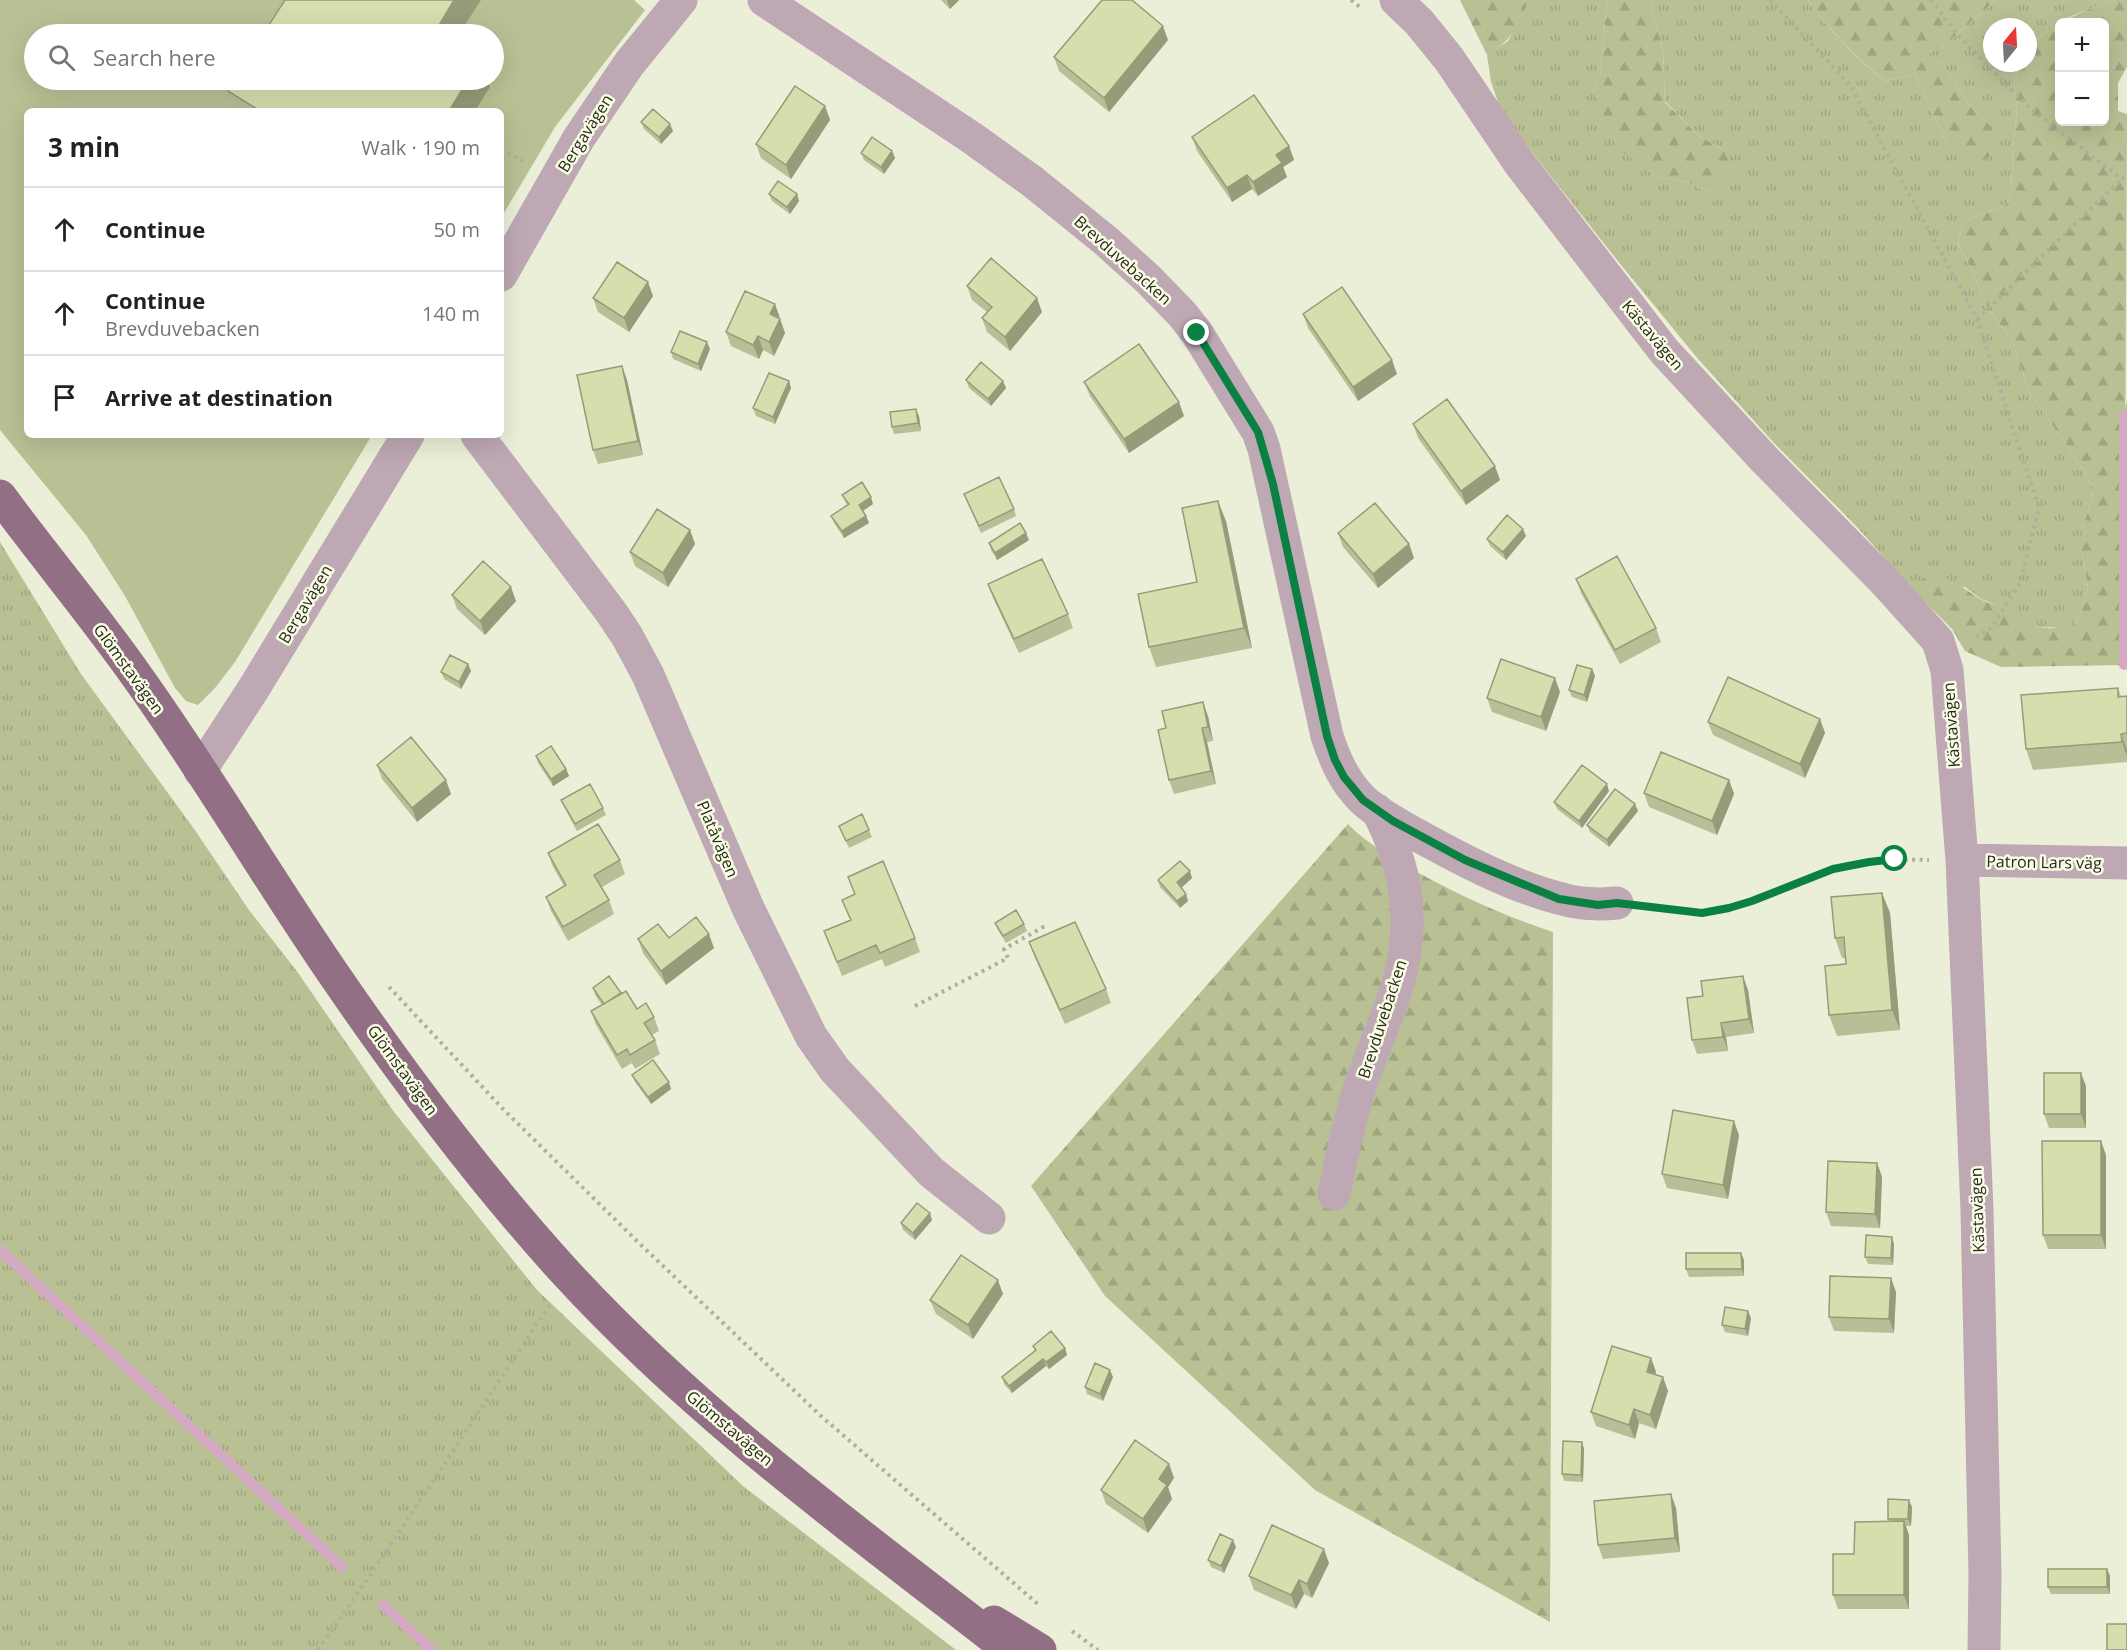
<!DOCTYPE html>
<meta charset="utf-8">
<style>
:root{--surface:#fff;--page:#f2f2f2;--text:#222;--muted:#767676;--line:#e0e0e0}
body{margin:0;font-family:"Open Sans",sans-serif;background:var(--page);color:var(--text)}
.controls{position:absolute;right:18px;top:18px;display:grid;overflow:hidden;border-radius:9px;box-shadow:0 6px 24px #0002}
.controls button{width:54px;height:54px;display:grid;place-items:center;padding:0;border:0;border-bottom:2px solid var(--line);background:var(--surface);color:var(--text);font:30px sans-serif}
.compass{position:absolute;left:1983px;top:18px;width:54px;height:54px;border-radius:50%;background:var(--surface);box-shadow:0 6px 24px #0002;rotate:18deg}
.stop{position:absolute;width:18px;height:18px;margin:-14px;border:4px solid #0b8043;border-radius:50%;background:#fff}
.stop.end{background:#0b8043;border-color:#fff;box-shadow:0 2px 6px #0008}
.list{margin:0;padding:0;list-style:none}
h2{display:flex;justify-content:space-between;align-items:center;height:78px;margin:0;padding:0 24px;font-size:26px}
h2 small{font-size:20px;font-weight:400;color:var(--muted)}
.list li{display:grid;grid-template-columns:39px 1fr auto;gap:18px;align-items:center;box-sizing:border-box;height:84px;padding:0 24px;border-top:2px solid var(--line)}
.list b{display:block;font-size:22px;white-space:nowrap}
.list p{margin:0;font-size:20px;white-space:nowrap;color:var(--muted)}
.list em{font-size:20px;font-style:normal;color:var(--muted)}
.icon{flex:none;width:33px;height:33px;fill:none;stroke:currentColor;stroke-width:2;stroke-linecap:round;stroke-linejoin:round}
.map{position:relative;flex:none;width:2127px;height:1650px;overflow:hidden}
.search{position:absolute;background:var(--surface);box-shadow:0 6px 24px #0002;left:24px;top:24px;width:480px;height:66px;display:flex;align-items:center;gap:15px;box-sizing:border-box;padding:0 21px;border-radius:33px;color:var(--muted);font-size:22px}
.panel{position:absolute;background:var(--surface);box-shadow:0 6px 24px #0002;left:24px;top:108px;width:480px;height:330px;border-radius:9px}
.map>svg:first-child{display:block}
</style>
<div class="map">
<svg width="2127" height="1650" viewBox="0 0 2127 1650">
<defs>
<pattern id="grass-tufts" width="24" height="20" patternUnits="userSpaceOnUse" patternTransform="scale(1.5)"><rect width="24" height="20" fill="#b9c094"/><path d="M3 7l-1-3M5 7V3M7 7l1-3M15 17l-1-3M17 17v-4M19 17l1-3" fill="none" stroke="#9fa57f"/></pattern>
<pattern id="forest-firs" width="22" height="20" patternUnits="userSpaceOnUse" patternTransform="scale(1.5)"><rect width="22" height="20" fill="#b9c094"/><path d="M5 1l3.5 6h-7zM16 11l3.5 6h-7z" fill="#9fa57f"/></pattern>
</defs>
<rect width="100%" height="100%" fill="#ebefd7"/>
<!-- grass -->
<path fill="url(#grass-tufts)" d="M1524 0H1607L1600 77 1593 94 1654 176 1689 183 1710 193 1727 152 1698 135 1665 101 1663 50 1652 11 1651 0H1808C1830 30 1855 58 1885 81L1915 74 1947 144 1990 125 1969 105 1942 63 1923 57 1948 42 1996 0H2116C2094 7 2068 15 2050 29 2042 34 2035 42 2028 48V27H1992V63H2021L2014 81 2017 109 2013 148 2011 192 2007 204 1963 222 1958 244 1971 268 1988 308 2012 340 2029 392 2077 460 2092 486 2091 502 2082 528V553L2088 588 2083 607 2074 624 2063 628 2039 627 2023 622 1998 606 1981 599 1965 587 1914 591 1856 526 1774 443 1698 359 1617 260 1538 160 1500 108 1491 82 1487 55 1508 41 1527 5Z
M2127 401V664L2124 665V415Z
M0 542 81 674 192 826 249 910 296 970 394 1112 537 1290 743 1486 956 1650H0Z"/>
<!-- forest -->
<path fill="url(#forest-firs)" d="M1460 0H1524L1527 5C1516 30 1511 41 1487 55Z
M1607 0H1651L1652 11 1663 50 1665 102 1698 135 1727 152 1731 177 1710 193 1689 183 1654 176 1623 152 1601 127 1593 94 1600 77Z
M1808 0H1996L1948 42 1924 57 1942 63 1969 105 1990 125 1999 150 1984 160 1965 161 1947 144 1915 74 1885 81C1856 58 1830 30 1808 0Z
M2116 0H2127V67L2118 83V111L2127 114 2124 665 2001 667 1965 651 1952 629 1914 591 1918 581C1946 567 1960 588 1982 600 1988 603 1994 604 2000 607 2027 623 2040 635 2074 624L2083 607 2088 588 2082 553V528L2091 502 2092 486 2077 460 2029 392 2012 340 1988 308 1971 268 1958 244 1963 222 2007 204 2011 192 2013 148 2017 109 2014 81 2021 63H2028V48L2050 28 2059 23 2060 122H2104V22H2061L2091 8Z
M1348 824C1364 841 1385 853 1405 865 1451 892 1502 915 1553 932L1550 1622 1315 1490 1105 1296 1031 1186Z"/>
<!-- park -->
<path fill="#b9c094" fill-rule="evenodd" d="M0 0H634L645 10 555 127 501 218V111H27V435H372L235 662 215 688 198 705 186 701 175 688 125 596 86 535 0 430ZM34 34H494V80H34Z"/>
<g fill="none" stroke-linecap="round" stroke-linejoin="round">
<!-- stream -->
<path stroke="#d5a8c3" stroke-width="10" d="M2124 665V415H2127
M0 1250 342 1567
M383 1605 432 1650"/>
<!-- path -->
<path stroke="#adb09d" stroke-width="4" stroke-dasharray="3 4.5" stroke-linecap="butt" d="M1351 0 1360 7
M1770 0 1850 85 1977 319 2039 508 2020 583 1991 628 1973 639
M1931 0 1957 34 2031 109 2122 179 2127 173
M501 149 524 162
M1977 319 2122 179
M1651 907C1667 910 1685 913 1701 913 1747 911 1789 883 1833 870 1864 860 1896 859 1929 860
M389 987 504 1110 639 1243 821 1416 1040 1606
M915 1006 1008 958 1004 949 1047 925
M1072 1631 1098 1650
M318 1650 386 1552 550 1304"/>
<!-- minor -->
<path stroke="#bda8b4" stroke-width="33" d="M764 0 972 138 1033 182 1106 241 1148 279 1182 314 1197 333 1258 432 1264 449 1327 736C1335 760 1344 781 1362 799 1375 812 1393 821 1408 830 1453 855 1508 885 1558 898 1578 904 1597 905 1617 903
M1396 0 1419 22 1449 59 1520 164 1664 351 1765 460 1885 582 1930 632 1938 641 1947 670 1962 860 1977 1210 1985 1575 1984 1650
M501 275 579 138 629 64 681 0
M477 435 611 612 627 636 648 675 748 908 811 1036 835 1070 931 1172 989 1218
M200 771 254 688 408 435
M1962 860 2127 863
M1334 1194C1342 1158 1348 1122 1360 1087 1371 1052 1388 1018 1398 983 1416 920 1407 868 1377 810"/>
<!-- major -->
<path stroke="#936f85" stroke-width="33" d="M0 496C44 556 93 614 136 675 207 774 268 879 337 979 407 1081 483 1182 566 1273 697 1416 856 1531 1009 1650
M994 1622 1040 1650"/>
</g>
<!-- wall -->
<path fill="#b8bf96" d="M941 0H959L950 9Z
M1168 40 1109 112 1059 71 1054 57Z
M235 80H487L490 87 475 111H235L228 91Z
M825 106 830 120 791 179 761 158 756 144Z
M641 122 673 131 661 144 644 129Z
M1192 137 1289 146 1294 160 1283 167 1287 177 1258 196 1252 189 1232 202 1197 151Z
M892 151 895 158 884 174 864 160 861 153Z
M769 194H797L799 201 790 214 772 201Z
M967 286 1042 312 1010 351 987 332 982 318 987 312 972 300Z
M653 296 629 332 598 312 593 298Z
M1303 314 1397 374 1358 401 1308 328Z
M780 319 785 333 774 356 763 350 759 359 731 346 726 332Z
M710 349 701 371 673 359 671 352Z
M622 366 627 380 643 455 598 464 593 450Z
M966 380 1003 381 1006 388 991 406 969 388Z
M789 381 791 388 775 424 756 416 753 408Z
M1084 382 1184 416 1129 453 1090 396Z
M919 416 921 431 894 434 892 427Z
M1413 424 1500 480 1466 505 1418 438Z
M964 494 1014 509 1016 516 981 533Z
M842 495 873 504 863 511 869 523 844 538 834 523 831 516 847 505Z
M1226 521 1252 648 1156 667 1149 647 1197 582Z
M690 530 695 544 668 587 635 566 630 552Z
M1338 533 1409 544 1414 558 1378 588 1343 547Z
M1526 536 1506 560 1490 546 1487 539Z
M1029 540 997 560 991 550 989 543Z
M1576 579 1656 628 1661 642 1620 664 1581 593Z
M988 584 1068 614 1073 628 1019 653 993 598Z
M452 595 516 601 485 635 457 609Z
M468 664 471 671 461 689 444 679 441 672Z
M1592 669 1595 676 1587 702 1572 697 1569 690Z
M2118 688 2121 696H2127V762L2033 770 2026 749Z
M1560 692 1546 731 1492 712 1487 698Z
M1208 716 1213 741 1207 742 1216 784 1174 794 1169 780Z
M1820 719 1825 733 1805 778 1713 735 1708 722Z
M536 756 566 769 569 776 553 786 538 763Z
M377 765 451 794 417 822 382 779Z
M1729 780 1734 794 1717 835 1649 807 1644 793Z
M1609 791 1582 828 1557 809 1554 802Z
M561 800 603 808 606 815 577 831 564 807Z
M1638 811 1609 847 1590 832 1587 825Z
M839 826 869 830 872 837 849 848Z
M548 853 620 860 625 874 602 887 609 900 614 914 568 941 551 911 546 897 564 886 553 867Z
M848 877 915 938 920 952 885 967 882 959 842 976 824 931 850 920 842 900 854 894Z
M1192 878 1181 888 1186 894 1188 901 1180 908 1160 887 1158 880Z
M1882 893 1890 913 1900 1030 1837 1036 1829 1015 1846 964V958H1842L1835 938Z
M995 923 1024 924 1027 931 1006 943 998 930Z
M669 938 714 948 666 985 643 953 638 939Z
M1029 942 1106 989 1111 1003 1065 1024 1034 956Z
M593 988 621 993 637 1009 654 1017 659 1031 652 1035 655 1040 660 1054 635 1069 632 1063 622 1069 596 1025 591 1011 602 1005 595 995Z
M1748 990 1754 1033 1726 1037 1728 1051 1697 1054 1692 1040Z
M632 1075 671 1089 651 1104 635 1082Z
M2086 1086V1128H2049L2044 1114Z
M1739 1135 1728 1199 1667 1188 1662 1174Z
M2106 1155V1249H2048L2043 1235Z
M1877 1163 1882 1177 1880 1228 1831 1226 1826 1212Z
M932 1220 915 1240 903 1230 901 1223Z
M1894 1244 1893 1265 1868 1264 1865 1257Z
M1741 1253 1744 1260V1276L1689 1277 1686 1269Z
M1896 1292 1894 1333 1834 1331 1829 1317Z
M1003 1294 973 1339 936 1314 930 1300Z
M1751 1318 1748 1336 1725 1332 1722 1325Z
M1033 1346 1065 1348 1067 1355 1049 1369 1046 1366 1012 1393 1004 1384 1002 1377 1035 1351Z
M1651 1358 1656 1372 1655 1374 1668 1391 1656 1429 1639 1423 1635 1439 1596 1426 1591 1412Z
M1113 1377 1103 1401 1087 1394 1085 1387Z
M1582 1442 1584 1449 1583 1482 1564 1481 1562 1474Z
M1169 1464 1174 1478 1168 1487 1172 1499 1148 1533 1106 1504 1101 1490Z
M1912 1507 1911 1526H1906L1909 1535V1609H1838L1833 1595 1854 1554 1889 1521 1888 1519Z
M1676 1508 1680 1552 1603 1559 1598 1545Z
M1236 1547 1224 1573 1211 1567 1208 1560Z
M1329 1563 1312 1598 1304 1594 1296 1609 1254 1590 1249 1576Z
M2107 1569 2110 1576V1594H2051L2048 1587Z"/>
<!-- shaded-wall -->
<path fill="#969b7a" d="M454 0H481L459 34H435V32Z
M947 0H959L950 9Z
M1163 26 1168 40 1109 112 1104 98Z
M468 80H487L490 87 475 111H449Z
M825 106 830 120 791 179 786 165Z
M670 124 673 131 661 144 659 137Z
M1289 146 1294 160 1283 167 1287 177 1258 196 1253 182 1276 155Z
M892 151 895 158 884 174 881 167Z
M1247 175 1252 189 1232 202 1227 188Z
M797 194 799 201 790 214 787 207Z
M648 282 653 296 629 332 624 318Z
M1037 298 1042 312 1010 351 1005 337Z
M775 304 780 318 770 314Z
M780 319 785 333 774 356 769 342Z
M758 336 763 350 759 359 753 345Z
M707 342 710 349 701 371 698 364Z
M1392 360 1397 374 1358 401 1353 387Z
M622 366 627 380 643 455 638 441Z
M789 381 791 388 775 424 773 417Z
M1003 381 1006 388 991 406 988 399Z
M1179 402 1184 416 1129 453 1124 439Z
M916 409 919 416 921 431 918 423Z
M1495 466 1500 480 1466 505 1461 491Z
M871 497 873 504 861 512 859 505Z
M1218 501 1226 521 1252 648 1244 628Z
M866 516 869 523 844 538 842 531Z
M1523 529 1526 536 1506 560 1503 552Z
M690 530 695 544 668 587 663 573Z
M1026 533 1029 540 997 560 995 553Z
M1409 544 1414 558 1378 588 1373 574Z
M511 587 516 601 485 635 480 621Z
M468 664 471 671 461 689 459 682Z
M1592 669 1595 676 1587 702 1584 695Z
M1555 678 1560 692 1546 731 1541 717Z
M1203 702 1208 716 1213 741 1208 727Z
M1820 719 1825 733 1805 778 1800 764Z
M1202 728 1207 742 1216 784 1211 771Z
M2121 734 2127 750V756L2122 742Z
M566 769 569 776 553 786 551 779Z
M446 780 451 794 417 822 412 808Z
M1729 780 1734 794 1717 835 1712 821Z
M1607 784 1609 791 1582 828 1579 821Z
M1635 804 1638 811 1609 847 1607 840Z
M1190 871 1192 878 1180 889 1177 882Z
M1882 893 1890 913 1900 1030 1892 1010Z
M1186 894 1188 901 1180 908 1177 901Z
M709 934 714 948 666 985 661 971Z
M1743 976 1748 990 1754 1033 1749 1019Z
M1721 1023 1726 1037 1728 1051 1723 1037Z
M2081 1073 2086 1086V1128L2081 1114Z
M669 1082 671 1089 651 1104 648 1097Z
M1734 1121 1739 1135 1728 1199 1723 1185Z
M2101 1141 2106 1155V1249L2101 1235Z
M1877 1163 1882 1177 1880 1228 1875 1214Z
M930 1213 932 1220 915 1240 913 1233Z
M1892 1237 1894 1244 1893 1265 1891 1258Z
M1741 1253 1744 1260V1276L1742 1269Z
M1891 1278 1896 1292 1894 1333 1889 1319Z
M998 1280 1003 1294 973 1339 968 1325Z
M1748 1311 1751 1318 1748 1336 1745 1329Z
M1065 1348 1067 1355 1049 1369 1046 1362Z
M1651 1358 1656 1372 1652 1386 1647 1372Z
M1043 1359 1046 1366 1012 1393 1009 1386Z
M1110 1370 1113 1377 1103 1401 1100 1394Z
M1663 1377 1668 1391 1656 1429 1650 1415Z
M1634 1409 1639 1423 1635 1439 1629 1425Z
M1582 1442 1584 1449 1583 1482 1581 1475Z
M1169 1464 1174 1478 1168 1487 1172 1499 1148 1533 1143 1519 1159 1479Z
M1671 1494 1676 1508 1680 1552 1675 1538Z
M1909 1500 1912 1507 1911 1526 1908 1519Z
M1904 1521 1909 1535V1609L1904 1595Z
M1233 1540 1236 1547 1224 1573 1221 1566Z
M1324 1549 1329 1563 1312 1598 1307 1584Z
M2107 1569 2110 1576V1594L2107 1587Z
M1299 1580 1304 1594 1296 1609 1291 1595Z"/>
<!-- building -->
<path fill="#d6deae" stroke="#969b7a" stroke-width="1.5" d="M285 0H454L435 32 438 34H263Z
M1102 0H1132L1163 26 1104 98 1054 57Z
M235 80H468L449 111H260L228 91Z
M795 86 825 106 786 165 756 144Z
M1254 95 1289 146 1276 155 1282 163 1253 182 1247 175 1227 188 1192 137Z
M653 109 670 124 659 137 641 122Z
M872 137 892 151 881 167 861 153Z
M778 181 797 194 787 207 769 194Z
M991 258 1037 298 1005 337 982 318 992 307 967 286Z
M617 262 648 282 624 318 593 298Z
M1342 287 1392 360 1353 387 1303 314Z
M745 291 775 304 770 314 780 319 769 342 758 336 753 345 726 332Z
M680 331 707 342 698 364 671 352Z
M1139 344 1179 402 1124 439 1084 382Z
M981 362 1003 381 988 399 966 380Z
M622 366 638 441 593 450 577 375Z
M769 373 789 381 773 417 753 408Z
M1447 399 1495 466 1461 491 1413 424Z
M916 409 918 423 892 427 890 412Z
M999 477 1014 509 979 526 964 494Z
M862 482 871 497 859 505 866 516 842 531 831 516 849 504 842 495Z
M1218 501 1244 628 1149 647 1138 594 1197 582 1182 508Z
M1375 503 1409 544 1373 574 1338 533Z
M657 509 690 530 663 573 630 552Z
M1507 515 1523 529 1503 552 1487 539Z
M1020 523 1026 533 995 553 989 543Z
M1617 556 1656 628 1615 650 1576 579Z
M1042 559 1068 614 1014 639 988 584Z
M483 561 511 587 480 621 452 595Z
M450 655 468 664 459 682 441 672Z
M1501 659 1555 678 1541 717 1487 698Z
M1577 665 1592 669 1584 695 1569 690Z
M1728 677 1820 719 1800 764 1708 722Z
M2118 688V697L2127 696V733L2121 734 2122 742 2026 749 2021 695Z
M1203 702 1208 727 1202 728 1211 771 1169 780 1158 730 1166 728 1162 711Z
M411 737 446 780 412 808 377 765Z
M551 746 566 769 551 779 536 756Z
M1661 752 1729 780 1712 821 1644 793Z
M1582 765 1607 784 1579 821 1554 802Z
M590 784 603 808 575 824 561 800Z
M1615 789 1635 804 1607 840 1587 825Z
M862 814 869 830 846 841 839 826Z
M598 824 620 860 594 875 609 900 563 927 546 897 566 885 548 853Z
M883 861 915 938 880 953 876 945 837 962 824 931 851 920 842 900 855 894 848 877Z
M1180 861 1190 871 1177 882 1186 894 1177 901 1158 880Z
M1882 893 1892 1010 1829 1015 1825 966 1846 964 1844 937 1835 938 1831 897Z
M1016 910 1024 924 1003 936 995 923Z
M696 917 709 934 661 971 638 939 658 924 669 938Z
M1075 922 1106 989 1060 1010 1029 942Z
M609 976 621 993 604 1004 593 988Z
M1743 976 1749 1019 1721 1023 1723 1037 1692 1040 1687 998 1703 996 1701 981Z
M626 991 637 1009 646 1003 654 1017 644 1023 655 1040 630 1055 627 1049 617 1055 591 1011Z
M653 1060 669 1082 648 1097 632 1075Z
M2044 1073H2081V1114H2044Z
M1673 1110 1734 1121 1723 1185 1662 1174Z
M2042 1141H2101V1235H2043Z
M1828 1161 1877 1163 1875 1214 1826 1212Z
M917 1203 930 1213 913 1233 901 1223Z
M1866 1235 1892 1237 1891 1258 1865 1257Z
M1686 1253H1741L1742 1269H1686Z
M961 1255 998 1280 968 1325 930 1300Z
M1830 1276 1891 1278 1889 1319 1829 1317Z
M1725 1307 1748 1311 1745 1329 1722 1325Z
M1051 1331 1065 1348 1046 1362 1043 1359 1009 1386 1002 1377 1036 1350 1033 1346Z
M1612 1346 1651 1358 1647 1372 1663 1377 1650 1415 1634 1409 1629 1425 1591 1412Z
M1095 1363 1110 1370 1100 1394 1085 1387Z
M1135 1440 1169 1464 1159 1479 1167 1485 1143 1519 1101 1490Z
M1563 1441 1582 1442 1581 1475 1562 1474Z
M1671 1494 1675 1538 1598 1545 1594 1501Z
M1888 1499 1909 1500 1908 1519H1888Z
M1904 1521V1595H1833V1554H1854L1855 1522Z
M1272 1525 1324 1549 1307 1584 1299 1580 1291 1595 1249 1576Z
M1220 1534 1233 1540 1221 1566 1208 1560Z
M2048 1569H2107V1587H2048Z
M2107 1624H2127V1650H2107Z"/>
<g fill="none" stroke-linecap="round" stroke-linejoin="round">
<!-- route -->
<path stroke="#0b8043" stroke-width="8" d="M1197 333 1258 432 1273 484 1327 736 1335 760 1344 777 1363 800 1393 821 1465 860 1559 899 1598 905 1617 903 1702 913 1729 908 1752 901 1833 869 1869 862 1895 859"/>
</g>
<g text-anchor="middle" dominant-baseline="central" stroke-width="5" stroke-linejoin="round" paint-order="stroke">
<!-- street labels -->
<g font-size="16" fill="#272920" stroke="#f8fde4">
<text transform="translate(585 133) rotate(-58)">Bergavägen</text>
<text transform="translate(1123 260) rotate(42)">Brevduvebacken</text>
<text transform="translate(1653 335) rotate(50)">Kästavägen</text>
<text transform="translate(305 604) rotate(-59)">Bergavägen</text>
<text transform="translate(129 669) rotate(54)">Glömstavägen</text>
<text transform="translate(1951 725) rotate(-94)">Kästavägen</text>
<text transform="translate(718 839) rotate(67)">Platåvägen</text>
<text transform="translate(2044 862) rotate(1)">Patron Lars väg</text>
<text transform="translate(1382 1019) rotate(-72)">Brevduvebacken</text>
<text transform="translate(403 1070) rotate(54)">Glömstavägen</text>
<text transform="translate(1977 1210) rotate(-92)">Kästavägen</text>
<text transform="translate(730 1428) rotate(40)">Glömstavägen</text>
</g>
</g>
</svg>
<div class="controls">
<button>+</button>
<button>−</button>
</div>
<svg class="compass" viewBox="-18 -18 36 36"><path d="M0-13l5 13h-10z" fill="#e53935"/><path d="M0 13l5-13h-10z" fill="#767676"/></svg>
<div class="stop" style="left:1895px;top:859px"></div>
<div class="stop end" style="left:1197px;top:333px"></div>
<div class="search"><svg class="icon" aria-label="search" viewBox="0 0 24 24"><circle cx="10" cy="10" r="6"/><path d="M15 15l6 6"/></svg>Search here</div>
<section class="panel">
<h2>3 min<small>Walk · 190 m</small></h2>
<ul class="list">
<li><svg class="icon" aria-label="ahead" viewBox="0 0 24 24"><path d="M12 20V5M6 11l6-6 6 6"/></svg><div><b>Continue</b></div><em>50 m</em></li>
<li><svg class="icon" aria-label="ahead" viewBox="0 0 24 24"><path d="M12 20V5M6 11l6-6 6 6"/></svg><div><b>Continue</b><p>Brevduvebacken</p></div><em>140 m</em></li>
<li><svg class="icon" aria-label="arrive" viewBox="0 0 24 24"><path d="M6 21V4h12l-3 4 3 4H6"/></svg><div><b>Arrive at destination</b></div></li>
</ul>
</section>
</div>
